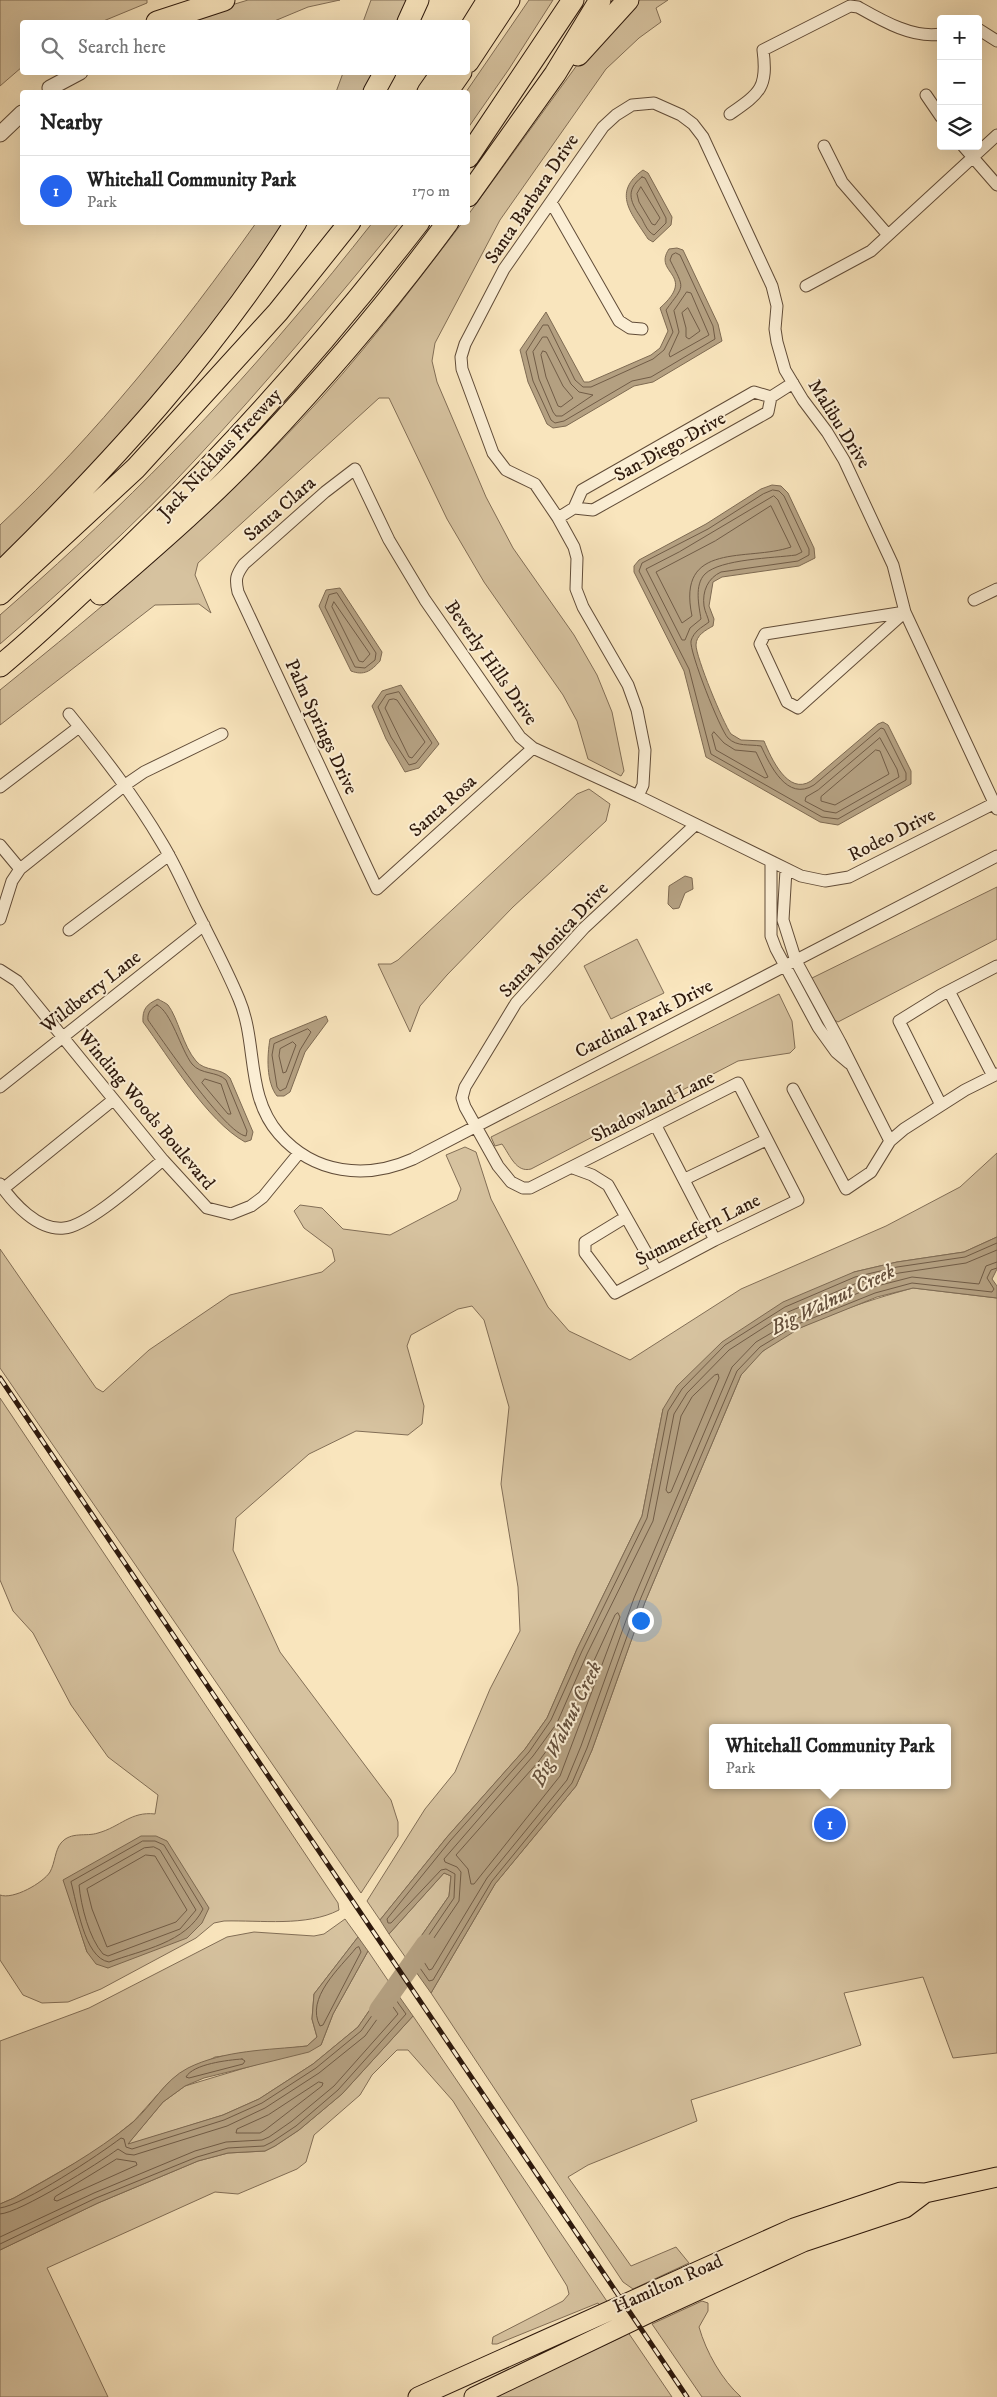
<!DOCTYPE html>
<meta charset="utf-8">
<style>
:root{--surface:#fff;--page:#f6f6f6;--text:#222;--muted:#767676;--line:#e0e0e0;--accent:#2563eb}
body{margin:0;font-family:"IM FELL DW Pica",serif;background:var(--page);color:var(--text)}
.controls{position:absolute;right:15px;top:15px;display:grid;overflow:hidden;border-radius:5px;box-shadow:0 5px 20px #0002}
.controls button{width:45px;height:45px;display:grid;place-items:center;padding:0;border:0;border-bottom:1px solid var(--line);background:var(--surface);color:var(--text);font:25px sans-serif}
.you{position:absolute;left:640px;top:1620px;width:18px;height:18px;margin:-12px;border:4px solid #fff;border-radius:50%;background:#1a73e8;box-shadow:0 0 0 8px #1a73e833}
.badge{display:grid;place-items:center;width:32px;height:32px;border-radius:50%;background:var(--accent);color:#fff;font-size:16px;font-weight:700}
.pin{position:absolute;translate:-50% -50%;border:2px solid #fff;box-shadow:0 1px 5px #0006}
.popup{position:absolute;left:709px;top:1724px;width:242px;height:65px;box-sizing:border-box;display:grid;place-content:center;border-radius:5px;background:var(--surface);filter:drop-shadow(0 1px 4px #0005);font-size:16px;white-space:nowrap;color:var(--muted)}
.popup b{font-size:19px;color:var(--text)}
.popup::after{content:'';position:absolute;left:50%;top:100%;margin-left:-10px;border:10px solid transparent;border-top-color:var(--surface)}
.list{margin:0;padding:0;list-style:none}
h2{display:flex;justify-content:space-between;align-items:center;height:65px;margin:0;padding:0 20px;font-size:21px}
h2 small{font-size:16px;font-weight:400;color:var(--muted)}
.list li{display:grid;grid-template-columns:32px 1fr auto;gap:15px;align-items:center;box-sizing:border-box;height:70px;padding:0 20px;border-top:1px solid var(--line)}
.list b{display:block;font-size:19px;white-space:nowrap}
.list p{margin:0;font-size:16px;white-space:nowrap;color:var(--muted)}
.list em{font-size:16px;font-style:normal;color:var(--muted)}
.icon{flex:none;width:28px;height:28px;fill:none;stroke:currentColor;stroke-width:2;stroke-linecap:round;stroke-linejoin:round}
.map{position:relative;flex:none;width:997px;height:2397px;overflow:hidden}
.search{position:absolute;background:var(--surface);box-shadow:0 5px 20px #0002;left:20px;top:20px;width:450px;height:55px;display:flex;align-items:center;gap:12px;box-sizing:border-box;padding:0 18px;border-radius:5px;color:var(--muted);font-size:19px}
.panel{position:absolute;background:var(--surface);box-shadow:0 5px 20px #0002;left:20px;top:90px;width:450px;height:135px;border-radius:5px}
.map>svg:first-child{display:block}
</style>
<div class="map">
<svg width="997" height="2397" viewBox="0 0 997 2397">
<rect width="100%" height="100%" fill="#f9e5bd"/>
<filter id="stains"><feTurbulence type="fractalNoise" baseFrequency=".004" numOctaves="4"/><feColorMatrix values="0 0 0 0 .2 0 0 0 0 .09 0 0 0 0 .02 0 0 0 .5 -.17"/></filter>
<radialGradient id="worn" r=".72"><stop offset=".6" stop-color="#630" stop-opacity="0"/><stop offset="1" stop-color="#630" stop-opacity=".3"/></radialGradient>
<!-- green -->
<path fill="#d6c29f" stroke="#826e56" fill-rule="evenodd" d="M0 0H147V3L101 22H22V67L0 86Z
M248 0H340L308 7 272 22H176Z
M371 0H407L398 22H363Z
M529 0H553L509 69 468 128 466 92Z
M637 0H668L656 8 661 22 639 38 606 69 500 220 435 343 432 361 437 382 486 497 513 548 574 635 597 675 612 712 624 771 621 776 588 759 577 721 563 695 484 582 447 519 389 398H379L198 563 195 575 211 613 199 604 155 605 0 725V690C104 606 207 520 299 422 358 360 410 291 462 223L468 222V215L580 61Z
M343 73H376L365 92H336Z
M373 222 399 223C333 303 266 384 195 460 134 526 67 586 0 644V615C103 525 203 427 291 322 319 290 346 256 373 222Z
M256 223H285L209 330 150 404 0 562V525C97 434 180 330 256 223Z
M589 789 610 804 606 821 513 907 447 975 420 1006 410 1032 378 964H391L398 960 577 794Z
M997 887V939L838 1022 831 1018 810 979Z
M637 939 664 993 611 1019 584 966Z
M779 994 792 1021 795 1048 790 1053 738 1061 531 1169C516 1173 510 1155 502 1144L495 1146 491 1137Z
M465 1147 476 1152 491 1199 548 1307 569 1331 630 1360 741 1289 886 1226 960 1187 997 1153V1237L964 1252 897 1262 854 1272 663 1409 642 1516 577 1649 547 1718 525 1749 447 1837 380 1920 367 1901 425 1809 455 1772 490 1689 520 1631 518 1587 501 1484 509 1407 484 1320 472 1306 458 1309 411 1335 407 1346 424 1406 422 1424 408 1435 356 1431 309 1454 236 1518 233 1550 280 1652 391 1800 398 1822V1836L361 1893 0 1368V1249L96 1388 103 1392 149 1350 230 1295 322 1272 335 1261 332 1249 304 1228 294 1211 300 1205 322 1208 343 1229 390 1235 457 1200 461 1189 446 1155Z
M913 1288 997 1298V2053L953 2058 923 1977 844 1993 861 2045 691 2100 697 2121 588 2165 568 2177 631 2266 676 2247 689 2263 633 2289 623 2282 431 1993 495 1884 576 1786 592 1750 645 1602 741 1375C748 1367 754 1359 762 1352 792 1324 872 1299 913 1288ZM712 1728H948V1785H712Z
M0 1398 338 1903 339 1910C306 1927 261 1920 224 1921L214 1923 196 1938 101 1989 68 2002 42 2003 23 1995 0 1960V1895C13 1900 43 1883 50 1872 55 1863 55 1850 61 1843 71 1831 86 1837 98 1833 120 1827 131 1811 155 1814L158 1795 108 1757 71 1705 33 1633 13 1611 0 1580ZM64 1880 108 1968 87 1952Z
M444 1873 451 1876 449 1896 406 1958 389 1934Z
M345 1919 358 1937 314 1994 312 2019 317 2037 307 2046 215 2057 168 2083 134 2121 98 2150 14 2198 0 2204V2041L89 2008 227 1937 254 1932 314 1936 324 1934Z
M368 1951 389 1982 358 2027 313 2064 259 2099 223 2115 127 2145 163 2102 185 2086 321 2045 333 2014Z
M413 2016 672 2397H493L622 2337 598 2303 497 2344H492L493 2337 563 2301 569 2294 567 2286 453 2101 408 2050H397L372 2075 360 2095 314 2135 306 2162 297 2169 238 2194 215 2192 47 2268 108 2397H0V2250L98 2203 198 2161 228 2153 265 2151 275 2146 299 2130 342 2094Z
M702 2301 708 2303V2311L699 2327C706 2352 722 2380 741 2397H702L652 2324Z"/>
<!-- water -->
<path fill="#b4a081" stroke="#7e6a52" d="M643 170 648 173 672 217 671 225 653 242 648 239C632 214 611 193 643 170Z
M677 248 683 250 718 324 722 341 653 382 634 386 566 426 553 428 547 424 528 382 520 350 546 312 584 382H589L651 355 660 348 668 331 660 308C698 274 652 274 669 249Z
M772 485 781 486 788 493 814 548 815 558 799 566 722 577 713 582 709 606 714 619 713 626C706 630 696 635 696 645 696 657 723 723 731 734L741 740 764 741C771 758 788 796 811 781L878 724 883 722 888 725 911 771V784L838 825 820 822 706 757 684 671 634 572V566L639 560 706 524 761 489Z
M340 588 382 652 380 661C371 671 364 676 351 671L319 606 326 590Z
M401 685 439 744 419 768 405 772 386 739 372 706 382 691Z
M685 876 692 878 693 889 685 893 679 908 673 909 668 904 669 886Z
M158 999C161 1001 166 1003 168 1005 178 1018 183 1046 196 1061 205 1072 221 1067 230 1078L253 1132 251 1140 245 1142C207 1121 169 1057 143 1022 142 1009 147 1004 158 999Z
M326 1016 328 1021 305 1052 290 1092 284 1096H277C266 1082 267 1056 270 1039Z
M997 1237V1269L992 1279 997 1286V1298L913 1288 877 1297 800 1328 763 1351 741 1375 645 1602 592 1750 576 1786 495 1884 431 1993 406 1958 449 1896 451 1876 444 1873 389 1934 380 1920 447 1837 525 1749 547 1718 577 1649 642 1516 663 1409 677 1386 722 1342 783 1302 854 1272 897 1262 964 1252Z
M141 1836H156L167 1841 209 1908 202 1923 187 1938 108 1968 96 1964 87 1952 63 1880Z
M358 1937 368 1951 333 2014 321 2045 309 2052 204 2078 185 2086 163 2102 128 2144 223 2115 259 2099 313 2064 358 2027 389 1982 413 2016 342 2094 299 2130 275 2146 265 2151 228 2153 198 2161 98 2203 0 2250V2204L14 2198C55 2175 95 2153 132 2123 152 2106 164 2080 188 2068 224 2050 268 2050 307 2046L317 2037 312 2019 314 1994Z"/>
<g fill="none" stroke-linecap="round" stroke-linejoin="round">
<!-- shore -->
<path stroke="#715c46" stroke-width="1" d="M642 177 645 178 666 218V223L654 235C648 232 645 225 642 219 631 203 624 191 642 177Z
M641 187 660 218 655 225 652 224 639 202 637 194Z
M676 253 680 255 713 326 715 339 651 377 632 381 564 421 555 423 551 420 533 381 526 352 543 325H548L575 380 583 387H591L653 359 664 350 673 332 666 310C685 284 685 290 670 260L672 255Z
M687 292 691 293 709 335 670 357 669 354 679 332 674 311Z
M688 308 700 331 689 339 686 337V328L682 313Z
M543 337H547L571 384 579 392 593 395 562 416H556L553 412 539 379 533 352Z
M543 351 546 352 563 386 573 398 561 407 558 406 546 377 541 355Z
M773 490 779 491 784 496 809 549V555L798 561 721 572C708 578 702 591 704 606 705 612 708 617 709 622 701 628 694 631 691 641 689 651 720 730 728 738 737 747 749 744 761 746 770 765 787 802 814 785L881 728 884 729 906 773V780L838 819 822 817 711 754 689 669 639 571 642 563 708 529 763 494Z
M774 496 778 500 802 552 796 555C774 558 720 559 705 574 694 585 699 606 701 619L690 628 685 640H682L646 569 679 552Z
M771 506 791 547C748 562 676 540 692 616L682 623 656 572 715 541Z
M337 593 376 653 375 660 365 668 355 667 325 607 329 595Z
M334 602 370 654 363 662 359 661 332 607Z
M399 692 432 743 416 763 409 765 391 737 378 707 386 695Z
M394 699 397 700 425 742 412 758 409 757 385 708 389 700Z
M714 732 724 743 735 750 756 752 768 777 765 778 716 750 712 735Z
M880 738 897 769 899 777 836 813 824 811 805 801 806 797 818 790Z
M876 750 880 751 889 774 835 805 821 801V797Z
M157 1005C171 1011 181 1050 192 1064 201 1075 217 1071 226 1080L247 1131 246 1136C226 1134 163 1041 148 1020 147 1013 151 1008 157 1005Z
M308 1029 311 1032 300 1050 286 1088 280 1091 277 1087 272 1055 274 1044Z
M293 1042 296 1045 286 1072 283 1073 279 1056 280 1049Z
M205 1079 221 1084 231 1114H228L202 1083Z
M997 1243 965 1257 897 1267 855 1277 785 1307 725 1345 682 1389 668 1411 647 1518 582 1651 551 1720 529 1752 450 1841 387 1919 388 1923H391L441 1870 446 1869 455 1874 454 1898 413 1958 429 1981 433 1980 492 1881 572 1783 587 1748 640 1600 737 1371 760 1347 798 1324 875 1293 912 1283 992 1292 994 1289 987 1278 991 1270 997 1268
M997 1250 966 1263 899 1273 857 1283 788 1312 729 1350 687 1393 674 1414 653 1521 587 1654 557 1723 533 1756 444 1859 445 1862 457 1867 461 1872 459 1901 421 1957 429 1970 432 1969 487 1878 567 1780 581 1746 634 1598 732 1367 756 1342 795 1319 873 1287 912 1277 979 1284 986 1266 997 1262
M715 1375 718 1374 719 1378 671 1492 668 1493 666 1490 681 1416 692 1397Z
M618 1613 620 1617 560 1776 474 1884H471L468 1869 456 1855 539 1761 563 1728 615 1615Z
M143 1841H155L164 1845 203 1909C186 1943 142 1950 109 1962 84 1958 77 1903 71 1882Z
M154 1847 160 1850 196 1910 180 1929 108 1956 103 1954C89 1938 81 1906 79 1885L144 1848Z
M146 1855 155 1856 187 1910 176 1922 107 1947 92 1909 87 1889Z
M359 1947 361 1952 323 2025 320 2026C305 1998 340 1968 356 1948Z
M242 2059 245 2061 243 2064 189 2078 186 2077C193 2064 228 2060 242 2059Z
M319 2082 323 2083 322 2086 265 2130 260 2133H236L237 2129 268 2115Z
M117 2159 136 2162 137 2165 57 2201 54 2200 55 2197Z
M0 2208C24 2205 100 2154 121 2138L124 2139 126 2147 132 2149 224 2120 262 2103 316 2068 361 2031 388 1993H391L406 2014 338 2090 296 2126 272 2142 264 2146 228 2148 197 2157 96 2198 0 2244
M0 2214C20 2213 99 2163 118 2149L126 2154 134 2155 227 2126 265 2108 319 2073 365 2036 388 2004H391L398 2014 334 2086 292 2121 269 2137 262 2140 226 2142 195 2151 94 2193 0 2237"/>
<!-- river -->
<path stroke="#b4a081" stroke-width="20" d="M379 2010 426 1944"/>
<defs>
<path id="minor" d="M978 29 997 41
M926 95 941 117
M730 114C760 93 768 88 763 50L850 6 858 7C881 20 913 39 941 34
M824 146 842 182 888 235
M963 146 997 185
M551 202 619 321 630 328 642 329
M806 286 871 251 997 135
M574 508 593 510 768 412 771 397
M558 518 574 508 582 490 754 392 771 397 793 383
M974 600 997 589
M905 612 798 708 787 702 760 644 765 634Z
M69 714C103 756 135 797 162 843 176 866 186 890 198 914 212 942 227 970 239 999 258 1044 245 1095 279 1134 314 1174 366 1180 413 1159L997 856
M533 748 377 889 238 592C235 579 236 575 244 564L325 492 355 469 389 540 425 600 520 737 533 748 638 796 801 876 825 881 849 877 995 803
M0 787 79 727
M638 796 643 785 645 750 637 710 628 685 583 607 576 589 577 558 574 547 558 518 535 484 506 470 493 453 462 369 461 357 465 344 504 269 603 127 616 115 632 105 654 103 681 115 693 124 703 137 772 286 777 306 775 329 777 342 785 370 803 400 827 432 844 460 893 565 905 612 997 809
M0 845 20 869
M771 863V936L776 949 818 1027 836 1052 849 1063
M786 870 783 920 796 961 840 1042 890 1141
M0 919 12 881 20 869 125 785 144 772 222 734
M69 930 169 855
M0 970 17 981 163 1160 207 1208 231 1214 251 1206 263 1197 299 1153
M949 991 993 1076
M0 1087 204 925
M793 1089 846 1189 871 1172 890 1141 904 1129 965 1090 997 1074
M941 1105 899 1021 941 995 997 966
M656 1126 715 1240
M573 1168 592 1175 608 1185 656 1270
M685 1179 766 1140
M0 1184C13 1203 38 1231 64 1228 89 1226 142 1177 163 1160
M3 1189 113 1100
M626 1217 585 1242V1253L615 1293 715 1240 798 1200 738 1083 530 1188H523L511 1182 498 1166 465 1107 462 1098 465 1087 516 1003 584 928 695 825"/>
<path id="tertiary" d="M50 88 80 72
M0 134 22 113"/>
<path id="primary" d="M418 2397 794 2228 901 2192 925 2193
M474 2397 651 2312 803 2242 905 2208 925 2193 997 2177"/>
<path id="motorway" d="M157 22 224 0
M408 22 418 0
M468 32 488 0
M578 55 628 0
M468 62 509 0
M374 92 385 72
M428 92 442 72
M447 92 461 72
M468 157 573 0
M468 196 555 74 600 0
M0 573C111 464 212 354 296 222
M0 594 136 468 278 312 350 222
M100 594C154 547 209 500 258 448 326 376 390 301 448 222
M0 666C33 639 64 609 95 580 213 470 320 350 419 222"/>
</defs>
<!-- minor casing -->
<use href="#minor" stroke="#614c38" stroke-width="13"/>
<!-- tertiary casing -->
<use href="#tertiary" stroke="#614c38" stroke-width="17"/>
<!-- primary casing -->
<use href="#primary" stroke="#2e190c" stroke-width="21"/>
<!-- motorway casing -->
<use href="#motorway" stroke="#2e190c" stroke-width="23"/>
<!-- minor -->
<use href="#minor" stroke="#fbeed4" stroke-width="11"/>
<!-- tertiary -->
<use href="#tertiary" stroke="#fbeed4" stroke-width="15"/>
<!-- primary -->
<use href="#primary" stroke="#f9e5bd" stroke-width="19"/>
<!-- motorway -->
<use href="#motorway" stroke="#f9e5bd" stroke-width="21"/>
<defs>
<path id="rail" d="M0 1378 687 2397"/>
</defs>
<!-- rail casing -->
<use href="#rail" stroke="#2e190c" stroke-width="5"/>
<!-- rail -->
<use href="#rail" stroke="#fbeed4" stroke-width="3" stroke-dasharray="9" stroke-linecap="butt"/>
</g>
<g text-anchor="middle" dominant-baseline="central" stroke-width="4" stroke-linejoin="round" paint-order="stroke">
<!-- street labels -->
<g font-size="19" fill="#2e190c" stroke="#fbeed4">
<text transform="translate(532 199) rotate(-56)">Santa Barbara Drive</text>
<text transform="translate(839 424) rotate(58)">Malibu Drive</text>
<text transform="translate(670 447) rotate(-29)">San Diego Drive</text>
<text transform="translate(220 454) rotate(-47)">Jack Nicklaus Freeway</text>
<text transform="translate(280 509) rotate(-41)">Santa Clara</text>
<text transform="translate(491 663) rotate(55)">Beverly Hills Drive</text>
<text transform="translate(321 727) rotate(65)">Palm Springs Drive</text>
<text transform="translate(443 806) rotate(-42)">Santa Rosa</text>
<text transform="translate(892 835) rotate(-27)">Rodeo Drive</text>
<text transform="translate(554 940) rotate(-47)">Santa Monica Drive</text>
<text transform="translate(91 992) rotate(-38)">Wildberry Lane</text>
<text transform="translate(644 1019) rotate(-27)">Cardinal Park Drive</text>
<text transform="translate(653 1107) rotate(-27)">Shadowland Lane</text>
<text transform="translate(146 1110) rotate(50)">Winding Woods Boulevard</text>
<text transform="translate(698 1230) rotate(-27)">Summerfern Lane</text>
<text transform="translate(668 2284) rotate(-24)">Hamilton Road</text>
</g>
<!-- water labels -->
<g font-size="20" font-style="italic" fill="#644f3b" stroke="#fbeed4">
<text transform="translate(833 1300) rotate(-26)">Big Walnut Creek</text>
<text transform="translate(567 1724) rotate(-64)">Big Walnut Creek</text>
</g>
</g>
<rect width="100%" height="100%" filter="url(#stains)"/>
<rect width="100%" height="100%" fill="url(#worn)"/>
</svg>
<div class="controls">
<button>+</button>
<button>−</button>
<button><svg class="icon" aria-label="layers" viewBox="0 0 24 24"><path d="M12 4l9 5-9 5-9-5zM3 14l9 5 9-5"/></svg></button>
</div>
<div class="you"></div>
<div class="pin badge" style="left:830px;top:1824px">1</div>
<div class="popup"><b>Whitehall Community Park</b>Park</div>
<div class="search"><svg class="icon" aria-label="search" viewBox="0 0 24 24"><circle cx="10" cy="10" r="6"/><path d="M15 15l6 6"/></svg>Search here</div>
<section class="panel">
<h2>Nearby<small></small></h2>
<ul class="list">
<li><span class="badge">1</span><div><b>Whitehall Community Park</b><p>Park</p></div><em>170 m</em></li>
</ul>
</section>
</div>
